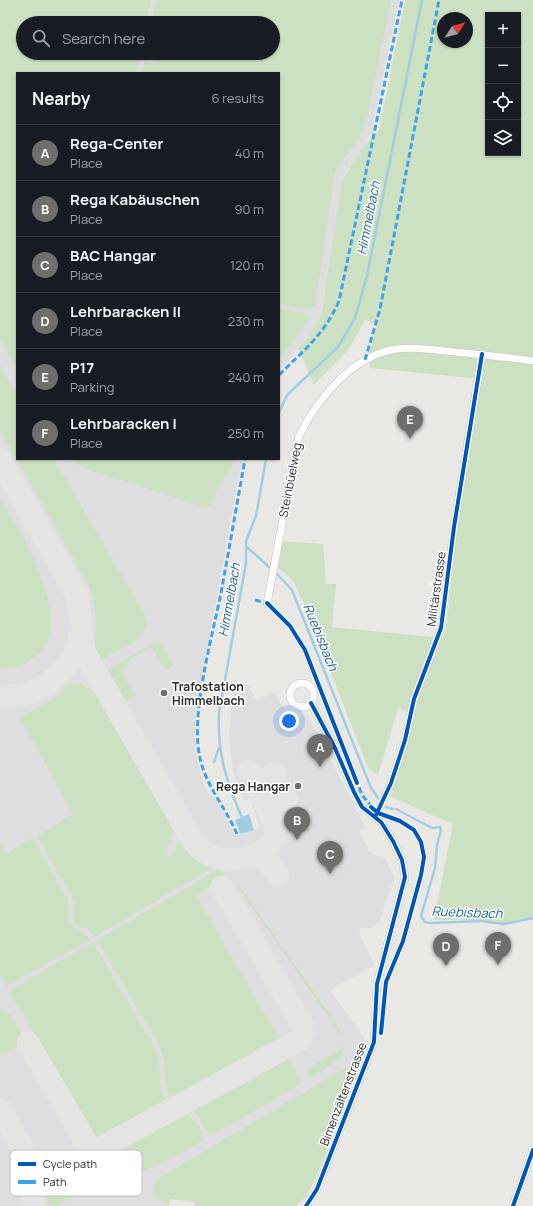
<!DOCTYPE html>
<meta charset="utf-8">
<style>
:root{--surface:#171b24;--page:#242831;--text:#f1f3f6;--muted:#9ea1a6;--line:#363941;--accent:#6f6e6d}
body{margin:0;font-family:Manrope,sans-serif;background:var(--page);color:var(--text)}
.controls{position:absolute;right:12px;top:12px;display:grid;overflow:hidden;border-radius:0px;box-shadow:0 1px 3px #0004}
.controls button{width:36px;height:36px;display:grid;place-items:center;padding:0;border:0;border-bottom:1px solid var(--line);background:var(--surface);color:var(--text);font:20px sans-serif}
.compass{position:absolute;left:437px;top:12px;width:36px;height:36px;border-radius:50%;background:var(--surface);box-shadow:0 1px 3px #0004;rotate:54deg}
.you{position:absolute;left:289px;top:721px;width:14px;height:14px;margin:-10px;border:3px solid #fff;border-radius:50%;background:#1a73e8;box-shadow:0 0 0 6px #1a73e833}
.badge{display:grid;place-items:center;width:26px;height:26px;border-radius:50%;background:var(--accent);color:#fff;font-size:13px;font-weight:700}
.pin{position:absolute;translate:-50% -33px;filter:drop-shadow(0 1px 2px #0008)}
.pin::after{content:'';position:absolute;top:21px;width:14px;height:12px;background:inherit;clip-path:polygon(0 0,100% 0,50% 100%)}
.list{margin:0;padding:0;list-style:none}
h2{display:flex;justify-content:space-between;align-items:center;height:52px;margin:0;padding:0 16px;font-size:17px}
h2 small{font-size:13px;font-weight:400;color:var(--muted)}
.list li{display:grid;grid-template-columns:26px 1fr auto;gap:12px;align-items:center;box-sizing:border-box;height:56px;padding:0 16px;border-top:1px solid var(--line)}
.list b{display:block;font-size:15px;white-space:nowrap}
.list p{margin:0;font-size:13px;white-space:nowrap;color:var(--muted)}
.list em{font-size:13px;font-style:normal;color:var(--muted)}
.icon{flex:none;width:22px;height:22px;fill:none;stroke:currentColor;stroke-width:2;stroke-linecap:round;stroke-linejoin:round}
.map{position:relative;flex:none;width:533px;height:1206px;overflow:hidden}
.search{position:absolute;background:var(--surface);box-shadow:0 1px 3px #0004;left:16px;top:16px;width:264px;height:44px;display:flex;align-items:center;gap:10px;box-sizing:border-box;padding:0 14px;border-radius:22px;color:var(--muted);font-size:15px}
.panel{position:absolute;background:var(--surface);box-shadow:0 1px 3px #0004;left:16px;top:72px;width:264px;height:388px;border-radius:0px}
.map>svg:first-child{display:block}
</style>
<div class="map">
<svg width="533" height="1206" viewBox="0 0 533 1206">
<rect width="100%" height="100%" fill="#eae8e4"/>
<!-- airport -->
<path fill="#dedee1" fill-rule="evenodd" d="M0 0H399L371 133 363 149 348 168 343 178 320 316 312 333 279 371V73H17V459H242L196 710 195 736 196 755 203 783 210 796 213 795 229 822 234 836 260 828 250 799 244 801 233 771 229 736 231 714 236 682 248 685 257 701 274 692 291 723 307 715 366 828 359 832 370 853 385 858 394 877 380 921 372 928H361L359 934 375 965 330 990 368 1044 317 1174 306 1197 295 1206H194L195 1202 170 1199 169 1206H0ZM23 23H273V53H23Z"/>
<!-- green -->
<path fill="#cce1c1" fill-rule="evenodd" d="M0 0H151L146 23H23V53H140L136 73H17V370L0 340Z
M156 0H391L366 122 362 134 335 171 315 306C304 312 291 306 279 304V73H141L144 61 153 63 155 57 145 53H273V23H151Z
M405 0H533V917L503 924 481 920H434L453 824 391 797 414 714 398 708 378 775 368 768 306 608 293 580 278 568 283 541 323 544 326 584H336L332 627 443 638 447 623 457 529 480 379 370 368 369 353 377 325 365 320 349 349 314 385 298 348 310 336 321 315 342 182C349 165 365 143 379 130ZM488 15H518V153H488ZM443 18H467V42H443Z
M279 308 303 312 311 318 279 359Z
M0 365 17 395V459H54L145 615 147 624 140 638 100 661 97 660C91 644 95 642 96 626 96 612 93 599 89 586L0 430Z
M71 459H234L231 468 217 489 215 499 211 505 205 507 86 469Z
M0 497C21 533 79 622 34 658 24 666 12 670 0 668Z
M156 641 161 643 174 665 165 670 152 647 130 660 123 674 135 696 123 702 106 671Z
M80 684 90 689 100 698 176 827 164 854 170 857 178 844 185 843C192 854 203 861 215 866L95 937 90 931 80 927 74 922 73 914 74 901 37 836 73 814 20 718 56 697 69 685Z
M33 838 68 899 69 921 76 929 91 939 7 986 0 974V841L7 853Z
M221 868 225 870 224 879 196 895 278 1037V1044L274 1049 177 1101C162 1093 166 1081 165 1067 164 1060 162 1054 160 1047L97 940Z
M235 883H237L340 1029C351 1058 333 1064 311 1078L307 1074 308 1069 343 1048V1038Z
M93 942 157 1051C163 1070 155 1091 172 1104L103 1141 93 1135 9 991Z
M0 1009 12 1016 26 1041 3 1055 0 1050Z
M364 1057 317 1174 306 1197 295 1206H194L195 1202 170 1199 169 1205 154 1197 153 1186 159 1178Z
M279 1058H288L299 1077 300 1085 211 1136 198 1116 188 1107Z
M183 1110C194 1119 201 1126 204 1140 190 1148 134 1182 120 1173 114 1165 104 1157 112 1148Z
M93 1158 102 1173 100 1180 57 1206 47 1205 39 1188Z"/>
<!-- water -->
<path fill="#a1cde3" d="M249 814 254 830 240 834 235 820Z"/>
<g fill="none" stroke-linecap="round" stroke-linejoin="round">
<!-- stream -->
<path stroke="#a1cde3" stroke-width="2.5" d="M279 413 287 395 338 347 355 318 367 276 422 0
M247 547 269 567
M277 574 292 590 371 788 378 798
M214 762 219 748
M386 807 393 809
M396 809 432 828 440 827 441 830 437 845 435 868 421 916 425 922 430 923 481 921 504 924 533 918
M243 820C227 784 217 753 219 713L246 563V541L256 516 266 459"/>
<!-- taxiway -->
<path stroke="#e4e4e2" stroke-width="23" d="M0 460 76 593C83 614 78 636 87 657L193 841C199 849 207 855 218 858 235 863 271 856 275 834 277 823 255 784 249 772
M0 697C42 697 75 672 81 629
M259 793C256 782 266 778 275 774
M275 835 287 799
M248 857C264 853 270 863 278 875
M28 1043 88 1146V1152L84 1157
M0 1109 37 1173 42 1176H49L300 1040 304 1033 303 1026 222 887
M35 1170 36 1177 33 1191 35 1206"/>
<defs>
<path id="minor" d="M267 603 299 436C318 398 352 356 396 349 412 347 429 349 445 351 474 354 504 357 533 361
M290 695a12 12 0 1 1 24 0a12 12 0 1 1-24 0Z
M375 818 391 783 405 740 414 699 441 628 454 527 482 354
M306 1206 317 1189 374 1042 377 984 405 877 402 860 393 841 381 822 362 807 354 792 335 748 311 703
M513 1206 533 1150"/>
</defs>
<!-- minor casing -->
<use href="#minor" stroke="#c4c4c4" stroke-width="8"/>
<!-- minor -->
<use href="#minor" stroke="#fcfcfb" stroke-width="7"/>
<!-- quiet -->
<path stroke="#3ea3eb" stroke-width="3" stroke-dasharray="6 3" stroke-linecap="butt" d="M365 360 380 309 439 0
M279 375C305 349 324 335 339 301L402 0
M255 600 267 603 270 606
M356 779 362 795 373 808
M237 834C226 808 206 786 200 758 190 715 212 638 221 593 229 549 237 504 245 459"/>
<defs>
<path id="cycleway" d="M267 603 290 626 305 650 357 783
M371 807 378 813 400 821 414 830 421 842 424 857 421 875 403 941 386 982 381 1033
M375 817 391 783 405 740 414 699 441 628 454 527 482 354
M306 1206 317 1189 374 1042 377 984 405 877 402 860 393 841 381 822 362 807 354 792 335 748 311 703
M513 1206 533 1150"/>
</defs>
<!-- cycleway casing -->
<use href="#cycleway" stroke="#fff" stroke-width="6"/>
<!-- cycleway -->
<use href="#cycleway" stroke="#0057b8" stroke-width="4"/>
</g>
<!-- markers -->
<g fill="#6f6e6d" stroke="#fff" stroke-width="1.5">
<circle cx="164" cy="693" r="4"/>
<circle cx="298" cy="786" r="4"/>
</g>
<g text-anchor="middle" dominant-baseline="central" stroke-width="3" stroke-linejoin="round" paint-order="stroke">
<!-- street labels -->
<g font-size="12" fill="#2d2d2d" stroke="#fff">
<text transform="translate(290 480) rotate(-79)">Steinbüelweg</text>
<text transform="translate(436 589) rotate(-82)">Militärstrasse</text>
<text transform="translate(343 1094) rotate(-69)">Bimenzältenstrasse</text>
</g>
<!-- poi labels -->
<g font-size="12" font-weight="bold" fill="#2d2d2d" stroke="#fff" text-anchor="start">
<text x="172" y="686">Trafostation<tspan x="172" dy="14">Himmelbach</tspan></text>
<text x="290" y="786" text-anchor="end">Rega Hangar</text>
</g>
<!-- water labels -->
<g font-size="13" font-style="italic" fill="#1e6290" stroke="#fff">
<text transform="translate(368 218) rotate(-79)">Himmelbach</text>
<text transform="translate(229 600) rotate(-80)">Himmelbach</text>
<text transform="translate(321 637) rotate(68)">Ruebisbach</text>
<text transform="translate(467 912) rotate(2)">Ruebisbach</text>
</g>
</g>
<!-- legend -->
<rect x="10" y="1150" width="132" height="46" rx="6" fill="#fff" stroke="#c0c0c0" stroke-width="1"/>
<rect x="18" y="1162" width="18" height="4" fill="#0057b8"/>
<rect x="18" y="1180" width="18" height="4" fill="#3ea3eb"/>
<g font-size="11" fill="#2d2d2d">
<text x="43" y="1168">Cycle path</text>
<text x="43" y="1186">Path</text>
</g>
</svg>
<div class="controls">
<button>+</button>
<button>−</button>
<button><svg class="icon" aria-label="locate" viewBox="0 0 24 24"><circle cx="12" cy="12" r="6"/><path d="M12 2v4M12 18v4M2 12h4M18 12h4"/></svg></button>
<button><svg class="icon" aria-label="layers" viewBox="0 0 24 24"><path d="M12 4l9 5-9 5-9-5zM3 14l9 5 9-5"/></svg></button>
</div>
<svg class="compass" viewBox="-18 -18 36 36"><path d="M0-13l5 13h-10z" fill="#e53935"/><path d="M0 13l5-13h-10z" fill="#9ea1a6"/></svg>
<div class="you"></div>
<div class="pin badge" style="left:320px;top:767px">A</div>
<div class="pin badge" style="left:297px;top:840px">B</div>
<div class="pin badge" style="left:330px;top:874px">C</div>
<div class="pin badge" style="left:446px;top:966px">D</div>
<div class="pin badge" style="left:410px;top:439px">E</div>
<div class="pin badge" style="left:498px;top:965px">F</div>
<div class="search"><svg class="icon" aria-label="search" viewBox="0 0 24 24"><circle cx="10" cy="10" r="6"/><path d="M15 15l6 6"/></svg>Search here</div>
<section class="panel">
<h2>Nearby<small>6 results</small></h2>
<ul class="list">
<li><span class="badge">A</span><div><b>Rega-Center</b><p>Place</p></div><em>40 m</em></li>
<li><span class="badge">B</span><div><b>Rega Kabäuschen</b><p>Place</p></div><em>90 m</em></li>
<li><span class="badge">C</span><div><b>BAC Hangar</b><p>Place</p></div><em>120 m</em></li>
<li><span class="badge">D</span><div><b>Lehrbaracken II</b><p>Place</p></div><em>230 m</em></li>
<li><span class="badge">E</span><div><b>P17</b><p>Parking</p></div><em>240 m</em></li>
<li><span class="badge">F</span><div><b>Lehrbaracken I</b><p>Place</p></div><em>250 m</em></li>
</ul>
</section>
</div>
